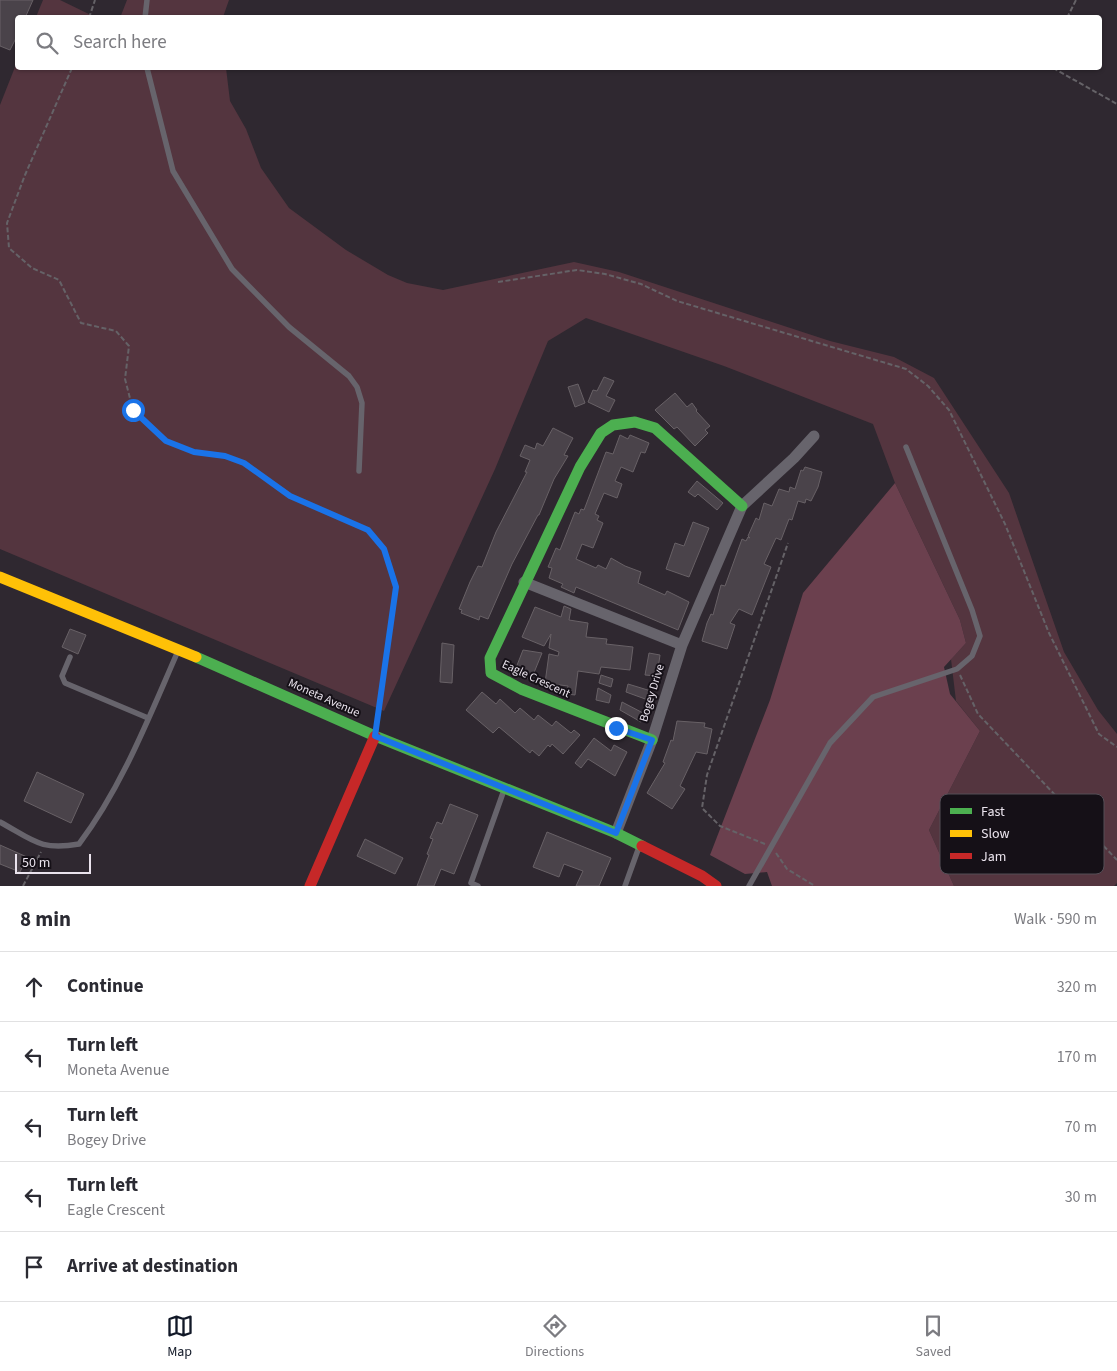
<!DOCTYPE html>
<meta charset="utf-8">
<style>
:root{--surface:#fff;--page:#f2f2f3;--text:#2b2b33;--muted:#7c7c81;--line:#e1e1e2;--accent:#111827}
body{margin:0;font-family:"Source Sans 3",sans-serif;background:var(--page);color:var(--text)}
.scale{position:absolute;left:15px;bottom:12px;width:76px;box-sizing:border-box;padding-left:5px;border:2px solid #eae3ed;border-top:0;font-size:14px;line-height:18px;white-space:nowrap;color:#eae3ed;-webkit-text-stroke:4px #151017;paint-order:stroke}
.stop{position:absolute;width:15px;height:15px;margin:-11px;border:4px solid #1a73e8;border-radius:50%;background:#fff}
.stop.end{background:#1a73e8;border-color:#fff;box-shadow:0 1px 5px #0008}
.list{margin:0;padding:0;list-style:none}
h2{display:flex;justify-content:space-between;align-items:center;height:65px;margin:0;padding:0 20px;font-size:21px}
h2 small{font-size:16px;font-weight:400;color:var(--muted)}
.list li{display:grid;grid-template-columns:32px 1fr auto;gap:15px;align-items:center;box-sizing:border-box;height:70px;padding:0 20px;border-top:1px solid var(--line)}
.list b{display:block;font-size:19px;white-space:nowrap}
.list p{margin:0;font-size:16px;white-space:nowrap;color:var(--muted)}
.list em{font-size:16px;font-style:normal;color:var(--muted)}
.icon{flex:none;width:28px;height:28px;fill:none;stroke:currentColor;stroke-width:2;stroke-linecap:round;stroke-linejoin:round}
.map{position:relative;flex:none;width:1117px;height:886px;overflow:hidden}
.search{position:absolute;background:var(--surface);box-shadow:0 1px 4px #0004;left:15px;right:15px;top:15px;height:55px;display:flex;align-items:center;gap:12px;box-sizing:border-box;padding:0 18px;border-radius:5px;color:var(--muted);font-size:19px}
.sheet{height:415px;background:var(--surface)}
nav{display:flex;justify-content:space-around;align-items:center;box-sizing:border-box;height:70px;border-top:1px solid var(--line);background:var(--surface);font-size:14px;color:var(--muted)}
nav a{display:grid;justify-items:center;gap:2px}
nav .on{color:var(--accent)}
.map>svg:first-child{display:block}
</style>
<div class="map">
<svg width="1117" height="886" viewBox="0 0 1117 886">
<rect width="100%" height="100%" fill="#2f2830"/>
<!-- green -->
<path fill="#54353f" d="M43 0H60L95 17H36Z
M127 0H229L223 17 120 18Z
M17 62 18 68H226L230 101 246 129 261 168 289 208 346 250 388 275 407 283 443 290 574 262 619 272 830 341 894 357 934 378 1009 493 1064 652 1098 710 1117 734V883L1114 886H954L929 830 980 731 956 701 951 659 966 643 960 620 895 483 873 424 724 366 586 318 548 341 495 469 384 711 0 549V105Z"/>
<!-- forest -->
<path fill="#6b404e" d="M895 483 960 620 966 643 944 667 950 694 980 731 929 830 954 886H772L767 872 745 874 710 855 770 700 803 593Z"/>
<!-- building -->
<path fill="#4a434a" stroke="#686166" d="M0 0H33L25 18H18V34L10 50 0 46Z
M604 377 614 381 606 396 615 400 609 412 588 402 593 390 597 391Z
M578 384 585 403 575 407 568 387Z
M675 393 687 407 692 403 697 410 696 411 710 426 705 430 708 433 695 446 677 427 674 429 655 410Z
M553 428 573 438 564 455 568 456 554 479 539 515H538L512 564 488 619 480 616 479 620 461 613 462 610 459 609 470 582 478 566 482 567 496 532 527 472H525L530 460 520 456 525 445 535 449 537 443 543 446Z
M620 435 628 439 630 435 649 443 645 453 641 452 633 472 621 467 615 481 622 484 617 498 604 493 595 514 599 516 597 520 603 523 593 548 582 544 576 559 596 568 598 565 606 569 611 558 625 566 641 572 638 583 665 595 667 591 689 602 678 630 576 587 574 593 561 587 563 584 549 578 552 568 548 567 556 548 560 550 575 512 579 514 581 509 584 510 606 452 613 454Z
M805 467 822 472 818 487 811 501 806 499 805 503 798 501 792 520 789 519 781 540 776 538 764 564 771 567 752 615 739 609 730 623 735 625 727 649 702 641 707 623 711 614 713 615 721 585 725 586 742 539 746 541 748 537 750 538 748 536 756 518 759 520 764 503 772 506 779 489 789 492 790 487 795 489 801 470 803 471Z
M697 481 723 503 717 510 698 494 695 497 688 492Z
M693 522 709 528 689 577 666 569 675 543 684 546Z
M564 606 571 609 569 620 588 623 586 637 607 639 606 644 633 647 630 670 601 667 599 674 578 671 575 695 567 694 568 686 545 683 549 654 558 656 559 652 549 648 551 634 544 646 522 637 535 607 561 617Z
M70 629 86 635 78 654 62 647Z
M442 643 454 645 452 683 440 682Z
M523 650 542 653 531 680 514 673Z
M649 653 660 655 657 676 645 675Z
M601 675 613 679 611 687 599 683Z
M628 684 651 691 648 700 626 692Z
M598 688 611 695 609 703 596 700Z
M482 692 496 704 500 699 515 713 520 708 534 720 538 715 552 726 556 721 571 733 574 730 580 735 563 754 552 744 550 747 548 745 539 756 532 750 530 753 499 727 493 733 466 710Z
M622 702 645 714 641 722 620 710Z
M677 721 705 723 704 727 712 729 707 754 696 752 680 786 685 789 672 809 647 793 665 763 663 762 671 740 673 741Z
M594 738 611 751 614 745 627 752 615 776 588 759 581 768 575 763Z
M37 772 84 794 71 823 24 801Z
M450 804 478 815 454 874 441 869 434 886H417L429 855 427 854 433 839 430 838 437 822 442 824Z
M547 832 611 858 599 886H576L583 871 564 864 559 877 533 867Z
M365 839 403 858 395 874 357 856Z
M0 845 27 857 20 872 0 864Z"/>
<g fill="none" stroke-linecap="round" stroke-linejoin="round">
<!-- path -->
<path stroke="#656267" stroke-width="2" stroke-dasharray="5 2.5" stroke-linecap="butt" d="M89 18 95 0
M1067 18 1076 0
M72 68 25 175 7 223 9 248 32 268 59 280 81 323 116 331 129 346 125 379 133 410 166 441 194 452 225 456 244 463 290 496 368 530 384 549 395 587 377 724
M1053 68 1117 104
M498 282 577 270 605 274 641 284 677 301 906 369 928 386 949 410 1005 524 1049 633 1099 734 1117 747
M960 675 978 714 1117 860
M765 844 720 826 702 808 707 775 788 543
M776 853 787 869 815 886
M23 886 41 852"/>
<!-- lane -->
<path stroke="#67646c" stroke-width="5.5" d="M145 18 147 0
M147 68 173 171 232 269 289 327 349 376 357 387 362 403 359 471
M70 657 62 676 65 683 148 718
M0 822C33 840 40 851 79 844 122 787 149 717 178 651
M478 886 471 883 504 790
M625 886 639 847
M749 886 830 743 873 697 957 669 972 656 980 636 972 610 906 447"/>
<!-- street -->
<path stroke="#67646c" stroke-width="11" d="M524 582 682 645
M616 833 652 740 682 645 742 506 794 458 814 436"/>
<!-- fast -->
<path stroke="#4caf50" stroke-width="11" d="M196 657 375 736 616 833 642 846
M652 740 521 689 491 673 490 658 580 467 601 433 613 425 635 422 655 428 742 506"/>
<!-- slow -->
<path stroke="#ffc107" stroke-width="11" d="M0 577 196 657"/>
<!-- jam -->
<path stroke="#c62828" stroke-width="11" d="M642 846 702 876 716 886
M310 886 375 736"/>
</g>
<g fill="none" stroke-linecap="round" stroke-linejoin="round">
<!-- route -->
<path stroke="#1a73e8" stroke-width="6" d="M133 410 166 441 194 452 225 456 244 463 290 496 368 530 384 549 396 587 375 736 616 833 652 740 616 728"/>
</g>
<g text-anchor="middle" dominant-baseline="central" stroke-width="4" stroke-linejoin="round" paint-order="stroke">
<!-- street labels -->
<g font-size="12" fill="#eae3ed" stroke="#151017">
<text transform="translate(536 679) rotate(25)">Eagle Crescent</text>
<text transform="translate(652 693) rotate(-73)">Bogey Drive</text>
<text transform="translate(324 698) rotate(24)">Moneta Avenue</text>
</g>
</g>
<!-- legend -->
<rect x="940" y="794" width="164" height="80" rx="8" fill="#151017" stroke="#554f57" stroke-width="1"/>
<rect x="950" y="808" width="22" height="6" fill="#4caf50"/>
<rect x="950" y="830" width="22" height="7" fill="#ffc107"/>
<rect x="950" y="853" width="22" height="6" fill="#c62828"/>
<g font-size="14" fill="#eae3ed">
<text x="981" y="816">Fast</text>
<text x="981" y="838">Slow</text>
<text x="981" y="861">Jam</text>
</g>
</svg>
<div class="scale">50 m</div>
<div class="stop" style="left:133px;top:410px"></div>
<div class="stop end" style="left:616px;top:728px"></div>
<div class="search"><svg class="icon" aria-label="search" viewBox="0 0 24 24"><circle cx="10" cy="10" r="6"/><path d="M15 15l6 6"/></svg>Search here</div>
</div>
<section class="sheet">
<h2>8 min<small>Walk · 590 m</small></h2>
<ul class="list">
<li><svg class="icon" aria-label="ahead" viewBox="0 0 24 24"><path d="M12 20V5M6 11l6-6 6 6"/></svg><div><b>Continue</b></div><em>320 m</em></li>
<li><svg class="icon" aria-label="left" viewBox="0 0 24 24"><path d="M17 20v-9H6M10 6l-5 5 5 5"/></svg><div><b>Turn left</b><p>Moneta Avenue</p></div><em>170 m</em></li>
<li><svg class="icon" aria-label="left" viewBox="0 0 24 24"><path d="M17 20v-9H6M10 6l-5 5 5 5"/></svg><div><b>Turn left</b><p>Bogey Drive</p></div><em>70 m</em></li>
<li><svg class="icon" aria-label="left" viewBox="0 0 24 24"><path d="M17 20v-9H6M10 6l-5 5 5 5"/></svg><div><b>Turn left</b><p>Eagle Crescent</p></div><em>30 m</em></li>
<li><svg class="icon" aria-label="arrive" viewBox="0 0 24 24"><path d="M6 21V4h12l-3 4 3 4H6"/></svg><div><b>Arrive at destination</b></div></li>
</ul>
</section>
<nav>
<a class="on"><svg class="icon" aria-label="map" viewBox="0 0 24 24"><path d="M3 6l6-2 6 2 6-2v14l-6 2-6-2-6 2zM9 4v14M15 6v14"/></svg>Map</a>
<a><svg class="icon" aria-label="directions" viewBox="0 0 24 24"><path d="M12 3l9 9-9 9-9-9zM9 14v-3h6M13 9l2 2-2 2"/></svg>Directions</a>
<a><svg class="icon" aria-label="saved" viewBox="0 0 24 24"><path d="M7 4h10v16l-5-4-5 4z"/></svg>Saved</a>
</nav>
